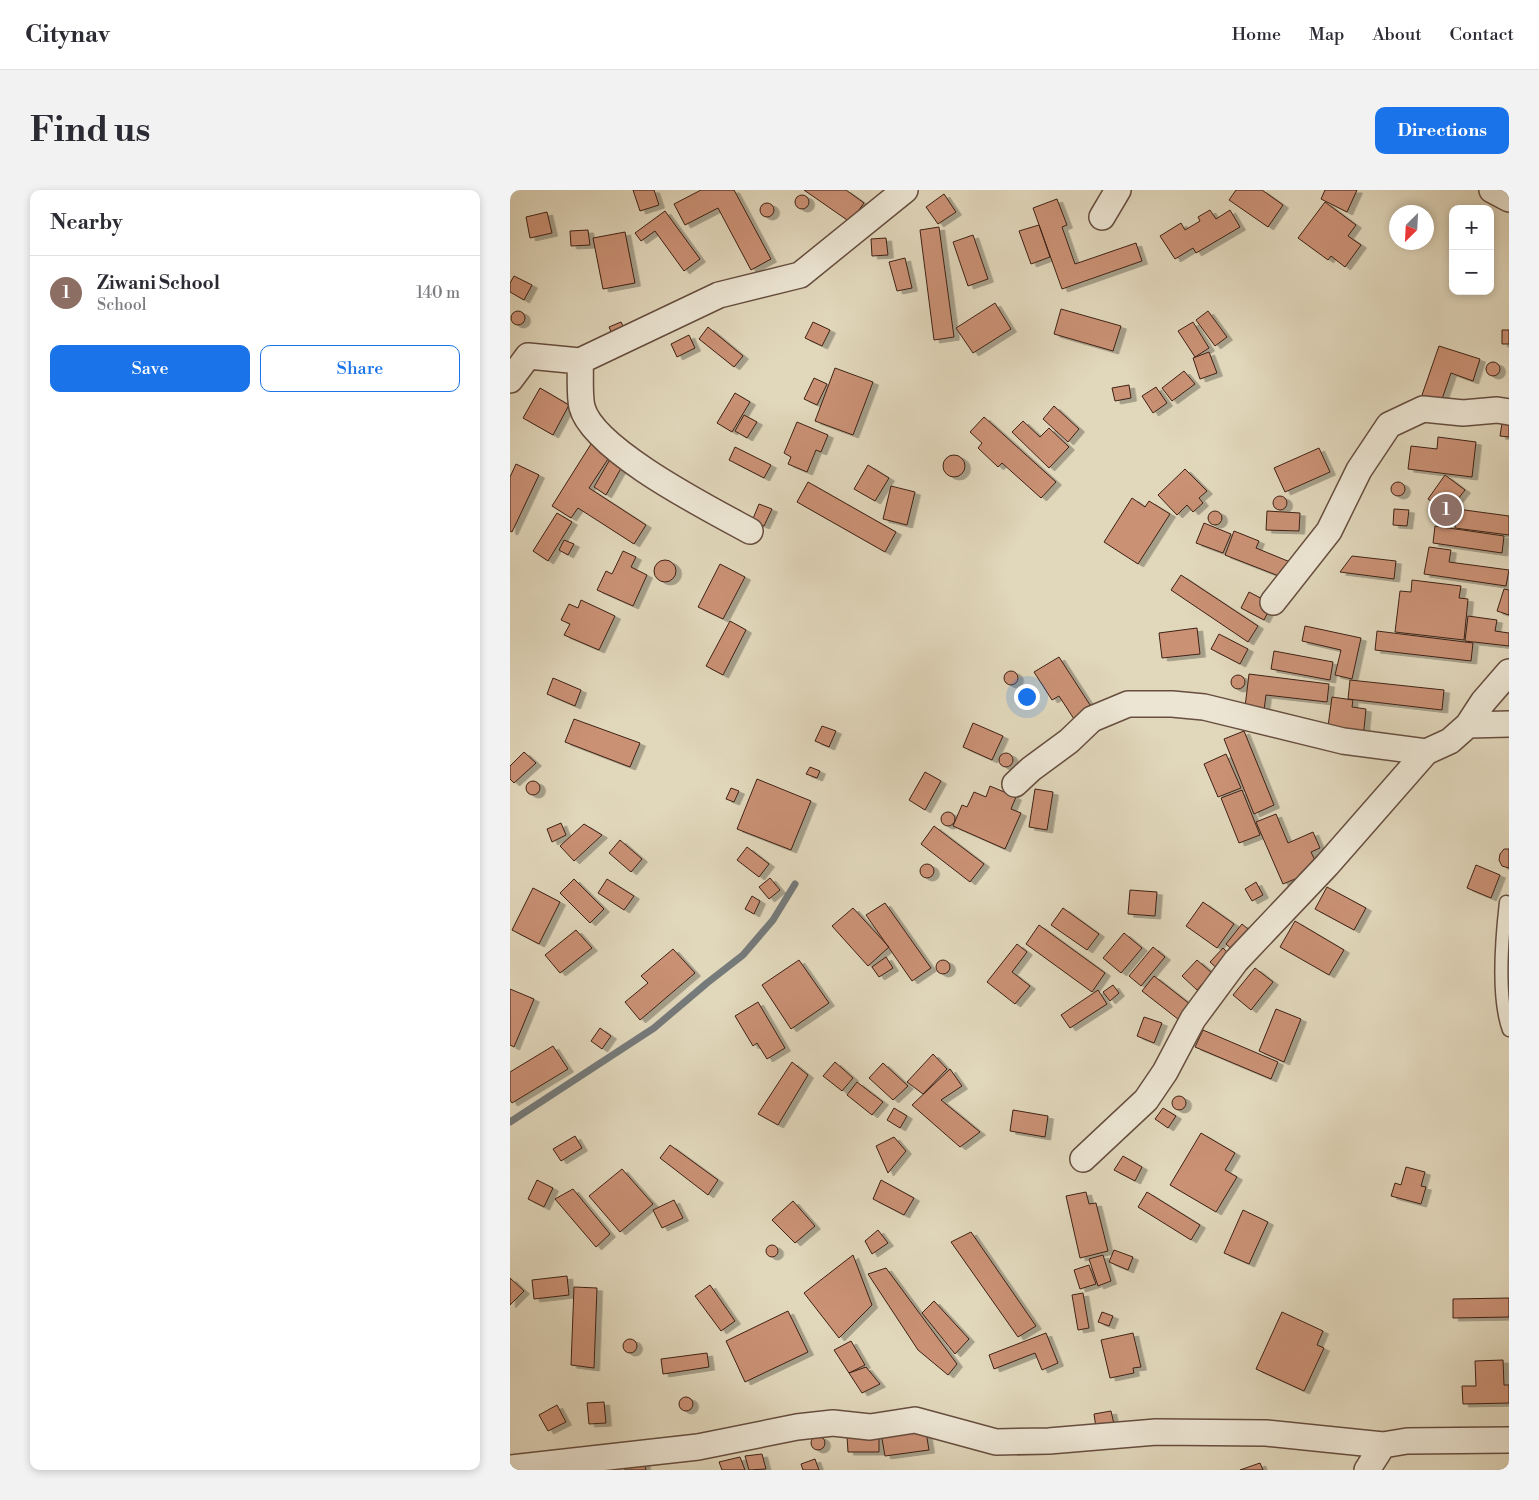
<!DOCTYPE html>
<meta charset="utf-8">
<style>
:root{--surface:#fff;--page:#f2f2f3;--text:#2b2b33;--muted:#7c7c81;--line:#e1e1e2;--accent:#1a73e8}
body{margin:0;font-family:"Libre Bodoni",serif;background:var(--page);color:var(--text)}
.controls{position:absolute;right:15px;top:15px;display:grid;overflow:hidden;border-radius:10px;box-shadow:0 2px 8px #0003}
.controls button{width:45px;height:45px;display:grid;place-items:center;padding:0;border:0;border-bottom:1px solid var(--line);background:var(--surface);color:var(--text);font:25px sans-serif}
.compass{position:absolute;left:879px;top:15px;width:45px;height:45px;border-radius:50%;background:var(--surface);box-shadow:0 2px 8px #0003;rotate:204deg}
.you{position:absolute;left:516px;top:506px;width:18px;height:18px;margin:-12px;border:4px solid #fff;border-radius:50%;background:#1a73e8;box-shadow:0 0 0 8px #1a73e833}
.badge{display:grid;place-items:center;width:32px;height:32px;border-radius:50%;background:var(--accent);color:#fff;font-size:16px;font-weight:700}
.pin{position:absolute;translate:-50% -50%;border:2px solid #fff;box-shadow:0 1px 5px #0006}
.list{margin:0;padding:0;list-style:none}
h2{display:flex;justify-content:space-between;align-items:center;height:65px;margin:0;padding:0 20px;font-size:21px}
h2 small{font-size:16px;font-weight:400;color:var(--muted)}
.list li{display:grid;grid-template-columns:32px 1fr auto;gap:15px;align-items:center;box-sizing:border-box;height:75px;padding:0 20px;border-top:1px solid var(--line)}
.list b{display:block;font-size:19px;white-space:nowrap}
.list p{margin:0;font-size:16px;white-space:nowrap;color:var(--muted)}
.list em{font-size:16px;font-style:normal;color:var(--muted)}
.actions{display:flex;gap:10px;padding:15px 20px}
.actions a{flex:1;padding:11px 0;border:1px solid var(--accent);border-radius:10px;text-align:center;font-size:18px;color:var(--accent)}
.actions .main{background:var(--accent);color:#fff}
.map{position:relative;flex:none;width:999px;height:1280px;overflow:hidden;border-radius:10px}
header{display:flex;align-items:center;gap:30px;box-sizing:border-box;height:70px;padding:0 25px;background:var(--surface);border-bottom:1px solid var(--line)}
header strong{font-size:24px}
nav{display:flex;gap:28px;margin-inline-start:auto;font-size:18px}
.intro{display:flex;align-items:center;justify-content:space-between;box-sizing:border-box;height:120px;padding:0 30px}
h1{margin:0;font-size:35px}
.button{padding:12px 22px;border-radius:10px;background:var(--accent);color:#fff;font-size:18px;font-weight:700}
main{display:flex;gap:30px;padding:0 30px}
aside{flex:1;background:var(--surface);border-radius:10px;box-shadow:0 2px 8px #0003}
.map>svg:first-child{display:block}
</style>
<header>
<strong>Citynav</strong>
<nav><a>Home</a><a>Map</a><a>About</a><a>Contact</a></nav>
</header>
<div class="intro"><h1>Find us</h1><a class="button">Directions</a></div>
<main>
<aside>
<h2>Nearby<small></small></h2>
<ul class="list">
<li><span class="badge" style="background:#8d6e63">1</span><div><b>Ziwani School</b><p>School</p></div><em>140 m</em></li>
</ul>
<div class="actions"><a class="main">Save</a><a>Share</a></div>
</aside>
<div class="map">
<svg width="999" height="1280" viewBox="0 0 999 1280">
<defs>
<filter id="shadow"><feDropShadow dx="5.5" dy="3" stdDeviation="0" flood-color="#0004"/></filter>
</defs>
<rect width="100%" height="100%" fill="#e1d7bb"/>
<filter id="stains"><feTurbulence type="fractalNoise" baseFrequency=".004" numOctaves="4"/><feColorMatrix values="0 0 0 0 .2 0 0 0 0 .09 0 0 0 0 .02 0 0 0 .5 -.17"/></filter>
<radialGradient id="worn" r=".72"><stop offset=".6" stop-color="#630" stop-opacity="0"/><stop offset="1" stop-color="#630" stop-opacity=".3"/></radialGradient>
<g fill="none" stroke-linecap="round" stroke-linejoin="round">
<!-- stream -->
<path stroke="#757a7a" stroke-width="7" d="M0 932 144 838 197 793 233 765 263 730 285 694"/>
</g>
<!-- building -->
<path fill="#ca9174" stroke="#3e2116" filter="url(#shadow)" d="M123 0H144L149 15 130 21Z
M191 0H224L261 69 241 80 208 18 175 35 164 14Z
M294 0H336L354 13 340 32Z
M726 0H752L773 15 758 37 719 10Z
M815 0H847L837 22 811 9Z
M434 4 446 22 428 34 416 17Z
M285 12a7 7 0 1 1 14 0a7 7 0 1 1-14 0Z
M547 9 557 35 552 37 565 74 626 53 632 71 552 99 523 18Z
M815 12 846 35 838 46 851 55 835 77 821 66 818 70 788 48Z
M250 20a7 7 0 1 1 14 0a7 7 0 1 1-14 0Z
M700 20 706 29 720 20 730 37 686 63 683 58 665 69 650 46 671 33 675 40 690 31 688 27Z
M155 21 190 69 174 81 145 41 131 51 125 43Z
M37 22 42 43 20 48 16 27Z
M529 35 540 67 521 74 509 41Z
M429 37 444 147 424 150 410 40Z
M78 40 80 55 61 56 60 41Z
M115 42 125 93 93 99 83 48Z
M463 45 478 89 458 96 443 52Z
M376 48 378 65 362 66 361 49Z
M395 68 402 98 387 101 379 72Z
M4 86 22 95 14 110 0 102V93Z
M485 113 501 139 463 163 446 138Z
M551 119 611 136 603 161 544 144Z
M698 121 717 147 705 156 686 130Z
M1 128a7 7 0 1 1 14 0a7 7 0 1 1-14 0Z
M111 132 115 140 103 146 99 137Z
M303 132 320 140 312 156 295 148Z
M683 132 699 158 685 167 668 141Z
M198 137 233 166 224 177 189 149Z
M992 140H999V154H992Z
M179 145 185 158 167 167 161 154Z
M929 156 970 169 963 191 941 183 931 212 912 205Z
M699 162 707 183 690 189 683 168Z
M976 179a7 7 0 1 1 14 0a7 7 0 1 1-14 0Z
M325 178 363 192 343 245 305 231Z
M674 181 685 194 662 211 652 198Z
M304 188 317 194 307 215 294 209Z
M619 195 621 208 605 211 602 198Z
M646 197 657 213 643 223 632 206Z
M30 198 59 215 43 245 13 228Z
M225 203 240 212 222 242 207 233Z
M544 216 569 239 558 252 533 229Z
M234 225 247 232 237 248 225 241Z
M474 227 546 292 531 308 492 273 488 277 468 258 472 253 460 242Z
M993 227 999 228V247L990 246Z
M513 231 530 247 539 238 559 257 539 278 502 242Z
M287 232 318 245 311 262 306 260 297 282 278 274 281 267 274 263Z
M928 247 966 252 962 287 898 279 901 256 927 259Z
M81 254 100 266 79 298 136 335 124 354 68 318 61 328 42 316Z
M225 257 261 275 254 288 219 270Z
M809 258 820 282 775 302 764 278Z
M433 276a11 11 0 1 1 22 0a11 11 0 1 1-22 0Z
M102 266 114 273 96 305 84 297Z
M6 274 29 285 2 342 0 341V287Z
M358 275 379 288 365 311 344 299Z
M675 279 697 301 689 308 693 313 683 322 677 315 667 325 648 305Z
M935 285 955 300 937 323 918 309Z
M298 292 386 342 375 362 287 312Z
M881 299a7 7 0 1 1 14 0a7 7 0 1 1-14 0Z
M381 296 405 302 397 335 373 329Z
M763 313a7 7 0 1 1 14 0a7 7 0 1 1-14 0Z
M622 308 635 317 639 311 660 324 628 374 594 352Z
M249 314 262 319 254 336 242 331Z
M884 319 899 320 897 336 883 335Z
M947 319 999 326V345L945 338Z
M757 321 790 323 789 341 756 340Z
M698 328a7 7 0 1 1 14 0a7 7 0 1 1-14 0Z
M47 323 62 332 38 371 23 361Z
M694 333 721 344 713 363 686 353Z
M925 336 994 346 992 363 923 353Z
M724 341 749 351 746 358 785 374 779 390 715 365Z
M54 350 64 354 58 365 49 360Z
M919 357 941 360 939 372 999 380 996 396 914 384Z
M113 361 126 367 121 377 137 385 123 416 87 400 96 381 102 384Z
M842 366 886 371 884 389 830 382Z
M144 381a11 11 0 1 1 22 0a11 11 0 1 1-22 0Z
M210 374 235 387 213 429 188 417Z
M671 385 748 436 738 452 661 400Z
M902 390 951 396 949 408 958 409 954 450 885 442 890 401 901 402Z
M994 399 999 400V425L987 421Z
M739 402 762 414 754 430 731 418Z
M71 410 105 426 89 460 54 445 60 434 51 430 59 414 68 418Z
M958 426 987 430 985 441 999 443V456L955 451Z
M220 431 236 440 213 485 196 476Z
M795 436 851 448 842 489 825 485 831 460 792 451Z
M687 438 690 464 652 468 649 443Z
M867 441 963 453 961 471 865 460Z
M709 444 738 459 730 474 701 459Z
M764 461 823 472 820 490 761 479Z
M549 467 582 518 564 529 549 506 542 510 524 482Z
M494 488a7 7 0 1 1 14 0a7 7 0 1 1-14 0Z
M739 484 819 494 817 512 756 505 754 520 735 517Z
M721 492a7 7 0 1 1 14 0a7 7 0 1 1-14 0Z
M43 488 71 500 65 516 37 504Z
M840 490 934 500 932 520 838 509Z
M822 507 843 510 842 517 856 519 853 549 817 544Z
M64 529 130 553 120 577 55 552Z
M463 533 493 546 482 570 453 557Z
M312 536 326 541 319 557 305 551Z
M734 541 764 615 744 624 714 549Z
M14 562 26 573 4 593 0 589V576Z
M489 570a7 7 0 1 1 14 0a7 7 0 1 1-14 0Z
M716 564 731 598 708 607 694 574Z
M300 577 310 581 307 588 296 584Z
M415 582 431 591 415 620 399 610Z
M247 589 301 611 281 660 227 639Z
M16 598a7 7 0 1 1 14 0a7 7 0 1 1-14 0Z
M480 596 506 607 501 619 511 623 495 659 443 636 452 615 457 617 464 602 476 607Z
M221 598 229 601 224 612 216 609Z
M525 599 543 602 537 640 519 637Z
M732 600 750 645 729 653 711 608Z
M431 629a7 7 0 1 1 14 0a7 7 0 1 1-14 0Z
M766 624 778 653 803 642 810 658 801 662 809 679 773 694 746 632Z
M51 633 56 645 42 652 37 639Z
M74 634 92 645 64 671 50 656Z
M424 636 474 674 460 692 411 654Z
M110 650 132 669 121 682 99 663Z
M237 657 259 674 249 687 227 670Z
M994 659H999V678L992 676 989 670 990 664Z
M410 681a7 7 0 1 1 14 0a7 7 0 1 1-14 0Z
M966 675 990 685 981 708 957 698Z
M260 688 270 700 259 709 249 697Z
M64 689 94 719 80 733 50 703Z
M97 689 124 706 114 720 88 703Z
M746 692 753 705 742 711 735 699Z
M817 697 856 718 844 740 805 719Z
M23 698 50 712 29 754 2 740Z
M620 700 647 702 645 726 618 724Z
M242 706 250 711 244 724 235 719Z
M693 712 724 734 707 758 676 736Z
M375 713 421 778 402 791 356 725Z
M343 718 379 757 358 776 322 736Z
M553 718 589 744 577 760 541 735Z
M785 731 834 760 819 785 770 757Z
M732 734 745 745 728 765 716 754Z
M529 735 595 783 582 802 516 754Z
M66 740 82 758 50 783 35 765Z
M614 743 632 758 611 783 593 768Z
M507 754 517 762 502 782 520 796 505 814 477 792Z
M643 757 655 767 631 796 619 786Z
M713 758 724 769 712 783 700 772Z
M163 759 185 783 130 830 115 812 138 793 131 786Z
M376 767 383 778 369 787 362 777Z
M289 770 319 813 281 839 252 795Z
M687 770 702 783 687 800 672 786Z
M426 777a7 7 0 1 1 14 0a7 7 0 1 1-14 0Z
M745 778 763 792 741 820 723 805Z
M644 786 685 818 673 833 632 801Z
M603 795 609 803 600 811 593 802Z
M0 799 24 809 4 857 0 855Z
M588 800 597 814 560 838 551 825Z
M248 812 275 858 257 869 247 853 243 856 225 826Z
M766 819 791 829 774 872 749 861Z
M634 827 652 833 644 853 627 846Z
M90 838 101 846 92 859 81 851Z
M693 840 768 872 761 889 685 857Z
M43 856 58 879 2 913 0 910V882Z
M423 864 437 879 413 904 397 892Z
M282 872 298 885 268 935 248 924Z
M325 872 343 888 332 901 313 886Z
M373 873 398 896 383 910 359 888Z
M440 879 452 896 431 910 470 942 450 957 402 915Z
M347 892 373 912 362 925 337 905Z
M662 913a7 7 0 1 1 14 0a7 7 0 1 1-14 0Z
M384 918 397 926 390 938 377 930Z
M653 918 666 926 658 938 645 929Z
M503 920 538 926 535 947 500 941Z
M691 943 725 963 715 980 727 987 706 1022 660 995Z
M65 946 72 958 51 971 43 959Z
M384 947 396 961 378 983 366 956Z
M160 955 208 990 198 1005 150 968Z
M613 966 632 977 625 991 604 980Z
M896 977 915 982 911 996 916 997 911 1014 881 1006 885 993 891 995Z
M112 979 143 1014 110 1042 79 1006Z
M27 990 43 998 34 1017 18 1009Z
M371 990 404 1008 394 1025 363 1009Z
M63 999 100 1044 86 1057 45 1009Z
M576 1002 579 1014 586 1013 598 1061 570 1068 556 1006Z
M637 1002 690 1035 681 1050 628 1017Z
M164 1010 173 1028 152 1038 143 1020Z
M283 1011 305 1036 285 1053 262 1030Z
M733 1020 758 1032 739 1074 714 1063Z
M368 1040 378 1053 362 1064 355 1051Z
M461 1042 526 1136 508 1147 441 1052Z
M256 1061a6 6 0 1 1 12 0a6 6 0 1 1-12 0Z
M604 1060 623 1067 618 1080 599 1072Z
M343 1065 362 1115 329 1148 294 1103Z
M593 1065 601 1091 588 1096 579 1069Z
M579 1075 586 1094 570 1099 564 1080Z
M376 1078 447 1174 438 1185 408 1160 358 1084Z
M57 1086 59 1105 24 1109 22 1090Z
M0 1088 14 1101 0 1115Z
M200 1095 225 1131 211 1141 185 1106Z
M64 1097 87 1098 84 1178 61 1175Z
M573 1103 579 1138 568 1140 562 1105Z
M999 1108V1127L943 1128V1109Z
M424 1111 459 1149 445 1164 412 1123Z
M278 1121 298 1162 235 1192 216 1151Z
M592 1122 603 1126 599 1136 588 1132Z
M772 1122 813 1141 807 1155 814 1158 794 1201 746 1179Z
M536 1143 548 1173 532 1180 525 1163 484 1179 479 1165Z
M623 1143 631 1177 623 1178 624 1183 600 1188 591 1150Z
M113 1156a7 7 0 1 1 14 0a7 7 0 1 1-14 0Z
M341 1151 355 1175 339 1183 324 1160Z
M197 1163 199 1177 153 1184 151 1169Z
M993 1170 994 1195H999V1213L953 1214 952 1196H966L965 1171Z
M356 1177 370 1194 352 1203 339 1183Z
M169 1214a7 7 0 1 1 14 0a7 7 0 1 1-14 0Z
M94 1212 96 1233 79 1234 77 1213Z
M47 1215 56 1232 38 1241 29 1225Z
M601 1221 604 1234 586 1238 584 1224Z
M415 1236 419 1260 375 1266 371 1243Z
M369 1245V1262H338L337 1246Z
M301 1253a7 7 0 1 1 14 0a7 7 0 1 1-14 0Z
M252 1264 256 1279 239 1280 235 1266Z
M132 1265 136 1280H115L113 1269Z
M230 1267 235 1280H212L209 1272Z
M305 1269 309 1280H293L291 1274Z
M750 1273 753 1280H730Z"/>
<g fill="none" stroke-linecap="round" stroke-linejoin="round">
<defs>
<path id="service" d="M996 712C992 747 987 808 999 840"/>
<path id="minor" d="M982 0 999 9
M592 27 608 0
M70 171C71 184 69 204 72 217 83 260 200 319 240 341
M0 190 18 166 70 171 209 105 290 85 395 0
M763 412 819 341 849 280 879 235 913 219 953 223 987 220 999 222
M958 535 973 512 999 482
M505 594 521 579 559 551 582 529 618 514H662L694 517 833 551 916 562
M573 969 636 910 655 882 683 829 726 771 817 675 916 562 940 551 958 535 999 534
M0 1278 188 1257 287 1237 323 1233 360 1237 405 1230 486 1252 539 1251 646 1242 756 1243 873 1255 897 1251 999 1250
M857 1280 873 1255"/>
</defs>
<!-- service casing -->
<use href="#service" stroke="#674e3f" stroke-width="15"/>
<!-- minor casing -->
<use href="#minor" stroke="#674e3f" stroke-width="28"/>
<!-- service -->
<use href="#service" stroke="#ece5d3" stroke-width="12"/>
<!-- minor -->
<use href="#minor" stroke="#ece5d3" stroke-width="25"/>
</g>
<rect width="100%" height="100%" filter="url(#stains)"/>
<rect width="100%" height="100%" fill="url(#worn)"/>
</svg>
<div class="controls">
<button>+</button>
<button>−</button>
</div>
<svg class="compass" viewBox="-18 -18 36 36"><path d="M0-13l5 13h-10z" fill="#e53935"/><path d="M0 13l5-13h-10z" fill="#7c7c81"/></svg>
<div class="you"></div>
<div class="pin badge" style="left:936px;top:320px;background:#8d6e63">1</div>
</div>
</main>
